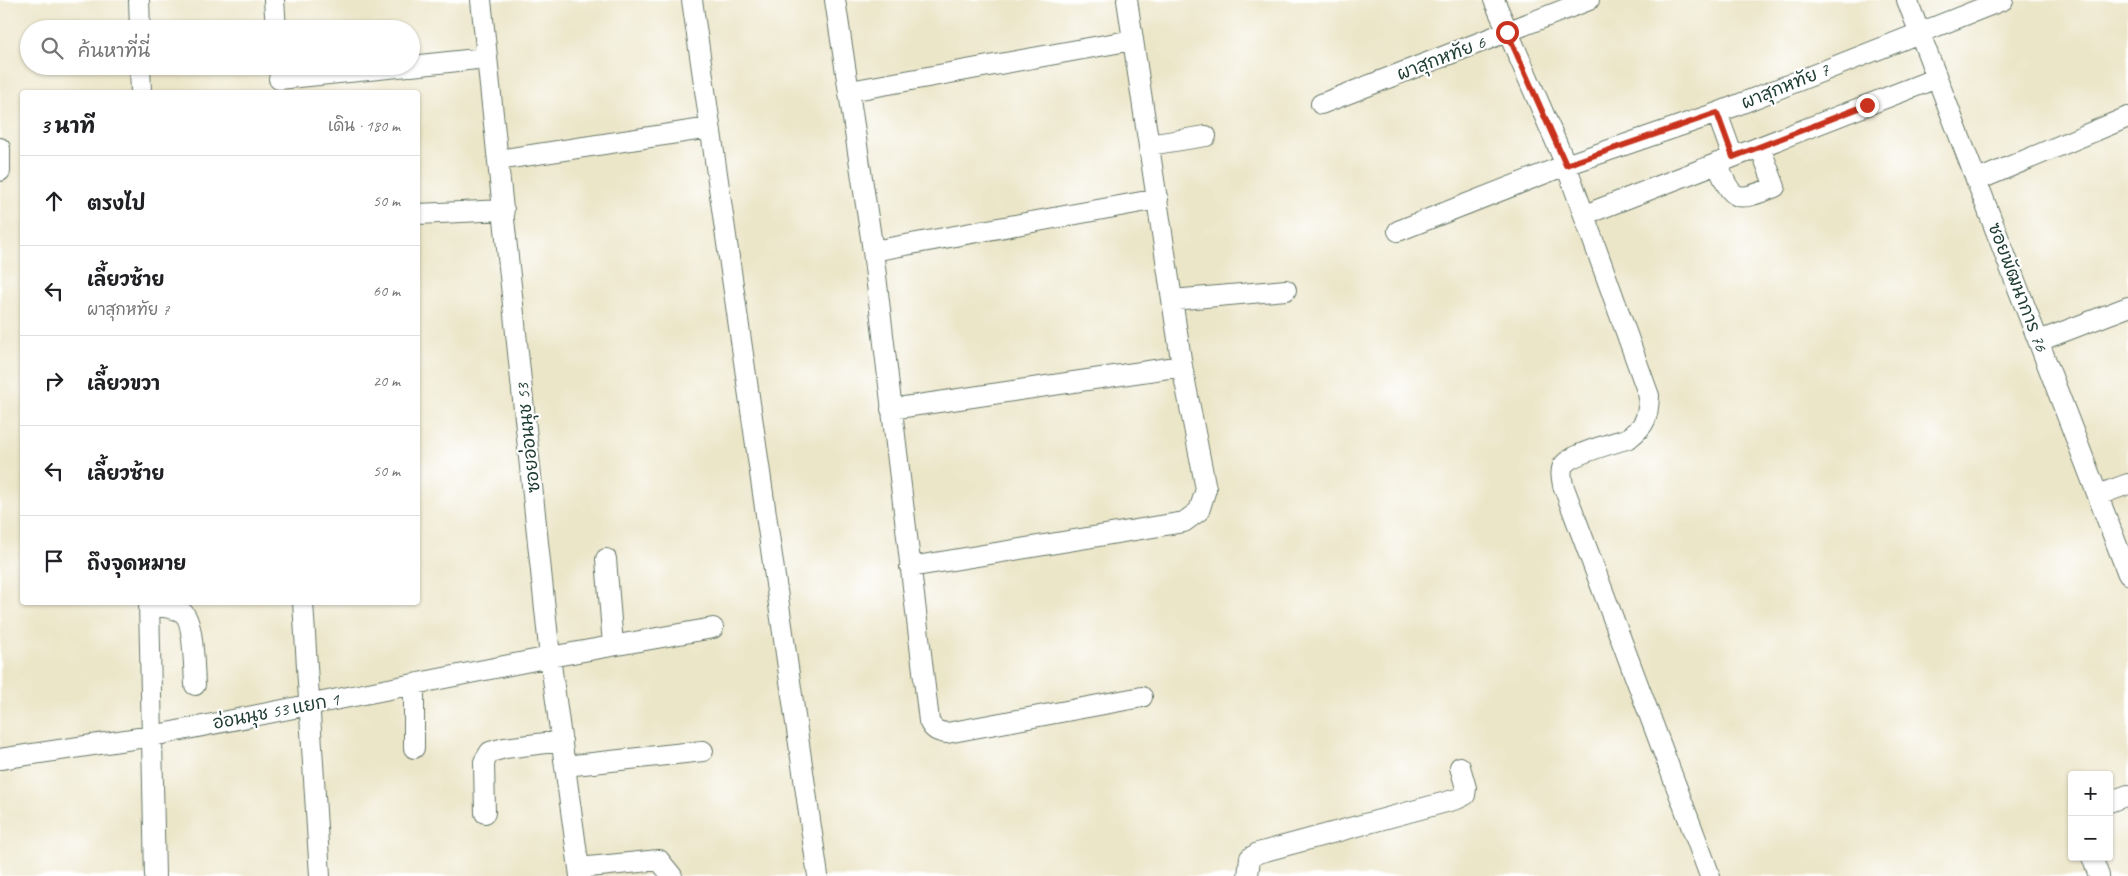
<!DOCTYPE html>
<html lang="th">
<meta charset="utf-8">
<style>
:root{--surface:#fff;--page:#f2f2f2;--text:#202124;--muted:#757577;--line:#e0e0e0}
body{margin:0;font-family:Caveat,"Playpen Sans Thai",sans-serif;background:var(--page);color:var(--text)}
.controls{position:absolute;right:15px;bottom:15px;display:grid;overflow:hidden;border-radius:5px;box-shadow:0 1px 4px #0004}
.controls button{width:45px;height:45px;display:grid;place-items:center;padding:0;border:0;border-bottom:1px solid var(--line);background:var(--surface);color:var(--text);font:25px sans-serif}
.stop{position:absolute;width:15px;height:15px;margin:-11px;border:4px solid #c8321e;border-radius:50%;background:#fff}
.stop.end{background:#c8321e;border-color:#fff;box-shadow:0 1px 5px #0008}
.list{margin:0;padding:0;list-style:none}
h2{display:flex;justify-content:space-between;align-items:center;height:65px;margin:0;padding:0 20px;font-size:21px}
h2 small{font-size:16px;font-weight:400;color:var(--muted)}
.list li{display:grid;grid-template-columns:32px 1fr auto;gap:15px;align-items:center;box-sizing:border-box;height:90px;padding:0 20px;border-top:1px solid var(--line)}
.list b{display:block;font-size:19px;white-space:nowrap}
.list p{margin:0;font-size:16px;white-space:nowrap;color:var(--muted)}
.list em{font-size:16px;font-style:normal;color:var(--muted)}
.icon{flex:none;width:28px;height:28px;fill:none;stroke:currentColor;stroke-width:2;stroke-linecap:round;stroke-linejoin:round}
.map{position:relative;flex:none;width:2128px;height:876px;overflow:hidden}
.search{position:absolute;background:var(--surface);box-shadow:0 1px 4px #0004;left:20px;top:20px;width:400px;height:55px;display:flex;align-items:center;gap:12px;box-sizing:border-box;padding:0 18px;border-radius:28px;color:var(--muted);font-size:19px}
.panel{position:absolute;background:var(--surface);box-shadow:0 1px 4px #0004;left:20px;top:90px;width:400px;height:515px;border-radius:5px}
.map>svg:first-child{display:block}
</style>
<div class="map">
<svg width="2128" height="876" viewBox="0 0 2128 876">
<rect width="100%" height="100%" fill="#fff"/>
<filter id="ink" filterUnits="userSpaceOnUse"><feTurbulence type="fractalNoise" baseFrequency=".02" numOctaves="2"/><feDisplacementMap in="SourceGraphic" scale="10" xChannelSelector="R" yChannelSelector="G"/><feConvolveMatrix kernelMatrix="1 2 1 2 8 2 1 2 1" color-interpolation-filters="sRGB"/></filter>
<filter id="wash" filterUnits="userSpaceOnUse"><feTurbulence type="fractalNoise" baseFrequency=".0096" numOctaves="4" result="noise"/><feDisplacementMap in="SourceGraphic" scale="20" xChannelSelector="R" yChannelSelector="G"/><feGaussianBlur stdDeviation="1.12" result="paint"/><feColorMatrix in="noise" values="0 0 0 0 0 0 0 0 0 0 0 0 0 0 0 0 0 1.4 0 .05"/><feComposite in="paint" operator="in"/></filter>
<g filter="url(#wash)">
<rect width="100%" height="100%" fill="#ece6c9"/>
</g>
<g filter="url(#ink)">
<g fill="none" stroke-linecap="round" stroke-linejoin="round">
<defs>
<path id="minor" d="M139 0 140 29
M274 0 276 29
M481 0 550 657 580 876
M692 0 818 876
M835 0 873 251 929 721C933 730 938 732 947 733L1142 697
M1494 0 1566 165 1649 396C1648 417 1646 425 1629 438 1615 443 1569 454 1563 466 1560 472 1562 479 1563 485L1710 876
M1907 0 2128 574
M140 66 141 92
M411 66 486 58
M279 79 408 66
M850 91 1133 40
M1321 104 1589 0
M1717 113 1733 157
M1149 145 1206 136
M498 160 710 128
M1717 163C1733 203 1736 202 1775 187L1760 147
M0 171V148
M1978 180 2128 117
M1597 210 1937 78
M418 214 504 210
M1398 231 1566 165 1717 113 2003 0
M873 251 1158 199
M1172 300 1286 290
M2039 341 2128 307
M891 409 1182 366
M2098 495 2128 484
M606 559 613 645
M910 567 1184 522 1199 511 1206 489 1182 366 1127 0
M149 602 155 876
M303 602 320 876
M149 605C159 607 175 607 183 613 194 621 194 670 195 685
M414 748V684
M0 759 152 736 550 657 713 628
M565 766 703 751
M2109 802 2128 795
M485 813 484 762 490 752 505 748 562 741
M2092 857 2099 876
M579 868 659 860 672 876
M1248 876 1250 858 1258 853 1457 799 1465 795 1466 788 1460 767"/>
</defs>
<!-- minor casing -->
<use href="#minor" stroke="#677868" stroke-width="22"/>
<!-- minor -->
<use href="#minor" stroke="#fff" stroke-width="20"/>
</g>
</g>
<g fill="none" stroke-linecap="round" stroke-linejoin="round" filter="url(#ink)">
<!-- route -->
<path stroke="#c8321e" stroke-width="6" d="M1507 32 1566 165 1717 113 1733 157 1867 105"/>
</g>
<g text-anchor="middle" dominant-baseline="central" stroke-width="4.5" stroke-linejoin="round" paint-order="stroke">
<!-- street labels -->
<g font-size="18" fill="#1f3d34" stroke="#fff">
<text transform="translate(1441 58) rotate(-21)">ผาสุกหทัย 6</text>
<text transform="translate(1785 86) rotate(-22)">ผาสุกหทัย 7</text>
<text transform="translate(2018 287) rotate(69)">ซอยพัฒนาการ 76</text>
<text transform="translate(528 438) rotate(-96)">ซอยอ่อนนุช 53</text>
<text transform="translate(276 711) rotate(-11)">อ่อนนุช 53 แยก 1</text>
</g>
</g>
</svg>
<div class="controls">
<button>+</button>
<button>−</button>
</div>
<div class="stop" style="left:1507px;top:32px"></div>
<div class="stop end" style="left:1867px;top:105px"></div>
<div class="search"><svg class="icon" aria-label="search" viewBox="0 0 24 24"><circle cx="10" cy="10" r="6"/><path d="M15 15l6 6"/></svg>ค้นหาที่นี่</div>
<section class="panel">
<h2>3 นาที<small>เดิน · 180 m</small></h2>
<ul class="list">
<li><svg class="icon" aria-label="ahead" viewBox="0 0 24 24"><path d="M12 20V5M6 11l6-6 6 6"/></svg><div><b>ตรงไป</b></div><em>50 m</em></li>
<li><svg class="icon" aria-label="left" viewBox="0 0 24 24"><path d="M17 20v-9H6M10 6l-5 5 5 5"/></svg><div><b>เลี้ยวซ้าย</b><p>ผาสุกหทัย 7</p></div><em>60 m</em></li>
<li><svg class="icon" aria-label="right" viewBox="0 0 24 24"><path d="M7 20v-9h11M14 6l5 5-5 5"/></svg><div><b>เลี้ยวขวา</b></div><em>20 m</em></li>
<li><svg class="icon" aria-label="left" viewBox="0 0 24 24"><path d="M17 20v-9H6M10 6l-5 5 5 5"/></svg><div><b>เลี้ยวซ้าย</b></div><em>50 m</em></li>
<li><svg class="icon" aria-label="arrive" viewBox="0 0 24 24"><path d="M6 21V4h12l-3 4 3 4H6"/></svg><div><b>ถึงจุดหมาย</b></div></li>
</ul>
</section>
</div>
